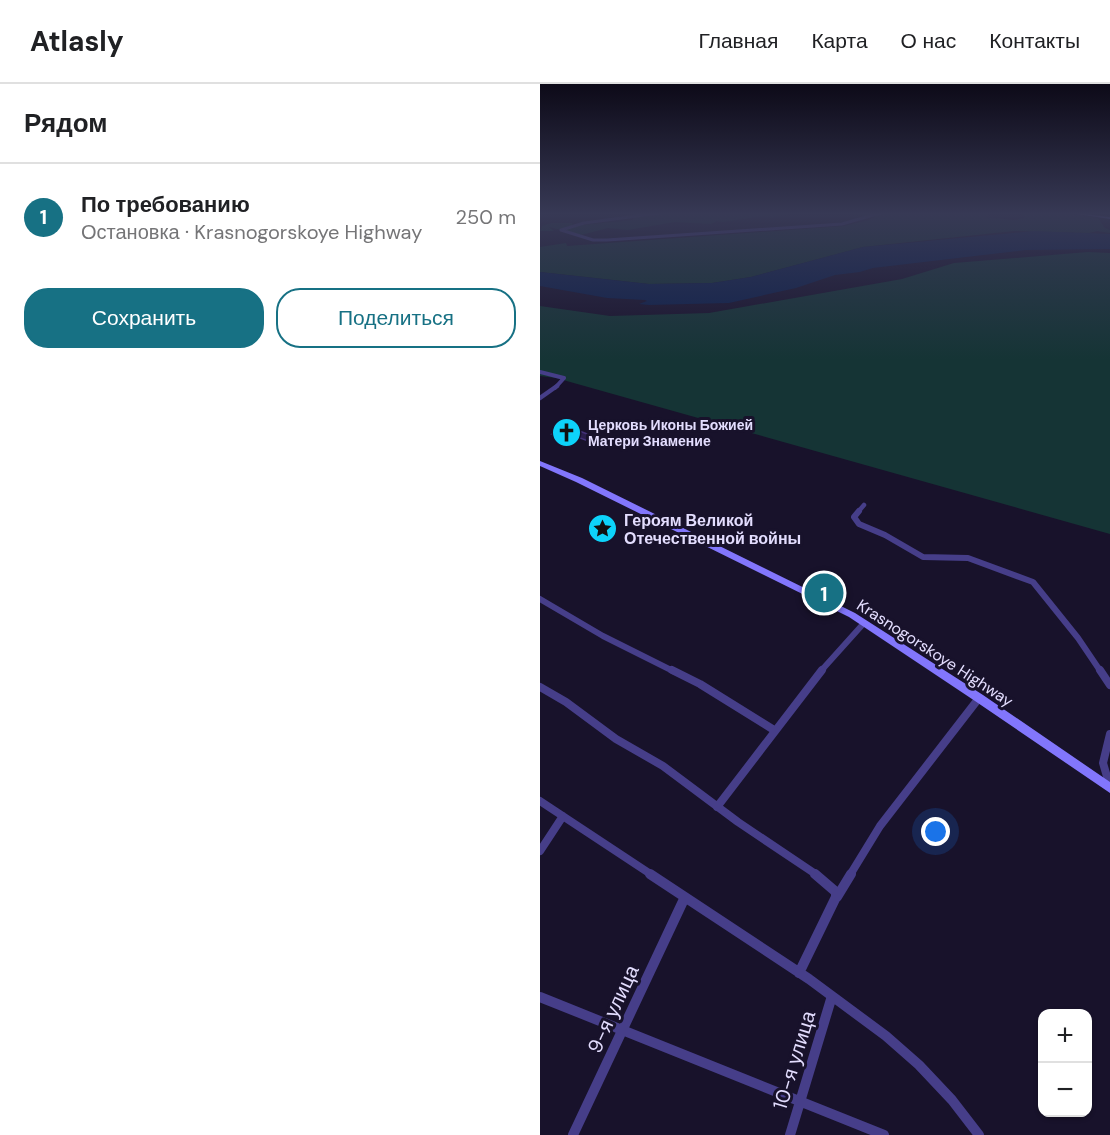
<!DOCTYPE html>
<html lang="ru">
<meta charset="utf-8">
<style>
:root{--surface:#fff;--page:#f2f2f2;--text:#202124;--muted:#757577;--line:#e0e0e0;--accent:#177184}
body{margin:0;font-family:"DM Sans",sans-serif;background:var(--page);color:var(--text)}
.controls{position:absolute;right:18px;bottom:18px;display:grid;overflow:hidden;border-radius:12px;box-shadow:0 2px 4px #0004}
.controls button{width:54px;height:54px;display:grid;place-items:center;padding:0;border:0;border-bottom:2px solid var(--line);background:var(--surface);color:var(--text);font:30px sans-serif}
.you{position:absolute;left:396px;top:748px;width:21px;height:21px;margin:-15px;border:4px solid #fff;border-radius:50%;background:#1a73e8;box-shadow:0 0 0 9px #1a73e833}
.badge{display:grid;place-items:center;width:39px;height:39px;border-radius:50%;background:var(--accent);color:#fff;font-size:20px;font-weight:700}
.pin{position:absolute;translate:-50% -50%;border:3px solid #fff;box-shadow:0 2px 6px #0006}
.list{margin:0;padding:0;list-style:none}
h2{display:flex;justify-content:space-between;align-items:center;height:78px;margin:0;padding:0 24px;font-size:26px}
h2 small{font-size:20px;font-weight:400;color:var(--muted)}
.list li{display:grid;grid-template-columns:39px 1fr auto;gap:18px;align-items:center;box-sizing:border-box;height:108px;padding:0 24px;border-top:2px solid var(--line)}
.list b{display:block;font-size:22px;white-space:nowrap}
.list p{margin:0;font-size:20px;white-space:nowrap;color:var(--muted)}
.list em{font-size:20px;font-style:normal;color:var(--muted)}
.actions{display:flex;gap:12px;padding:18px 24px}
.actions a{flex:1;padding:14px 0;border:2px solid var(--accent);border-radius:24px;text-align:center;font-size:21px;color:var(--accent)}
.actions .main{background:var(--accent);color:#fff}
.map{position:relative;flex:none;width:570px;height:1051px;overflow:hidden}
header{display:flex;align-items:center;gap:36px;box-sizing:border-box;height:84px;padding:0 30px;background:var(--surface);border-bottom:2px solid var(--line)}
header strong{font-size:28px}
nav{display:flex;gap:33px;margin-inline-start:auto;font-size:21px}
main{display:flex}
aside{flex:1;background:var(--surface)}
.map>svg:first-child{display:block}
</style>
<header>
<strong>Atlasly</strong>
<nav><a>Главная</a><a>Карта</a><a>О нас</a><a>Контакты</a></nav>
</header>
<main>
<aside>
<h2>Рядом<small></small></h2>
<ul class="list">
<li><span class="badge">1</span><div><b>По требованию</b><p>Остановка · Krasnogorskoye Highway</p></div><em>250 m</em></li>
</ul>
<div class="actions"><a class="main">Сохранить</a><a>Поделиться</a></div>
</aside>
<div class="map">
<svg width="570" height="1051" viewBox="0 0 570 1051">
<rect width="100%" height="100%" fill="#18122b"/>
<!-- green -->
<path fill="#153435" d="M94 129H337L319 134 323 131C308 130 241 127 232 134L228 133 229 131 183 138 177 137 171 140 135 138 88 146 68 144 41 151 9 143 14 147H0L2 142 11 139H32L33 142 93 136Z
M342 129H449L446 133 475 136 484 134 481 129H525L558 134 565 144 570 146V149L557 147 549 149 474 147 323 163 211 193 172 199 109 200 0 188V163L26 159 27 162 304 142 329 136Z
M548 168 570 169V450L16 294 0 292V222L70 232 169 229 362 195 414 179Z"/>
<!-- water -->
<path fill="#0c1f4a" d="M494 147 570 150V165L486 166 333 184 320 188 295 191 256 204 189 219 109 221 99 220 107 217 105 216 67 214 0 202V188L109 200 172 199 211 193 323 163Z"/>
<!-- building -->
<path fill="#2a1e4c" stroke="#433177" stroke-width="1.5" d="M25 342 42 348 55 353 48 357 35 352 28 356 12 350Z"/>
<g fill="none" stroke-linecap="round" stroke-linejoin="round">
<!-- street-far5 -->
<path stroke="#463e89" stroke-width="3" d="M21 146 53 156H67L302 140 340 129
M21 146 44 139 119 129"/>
<!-- street-far4 -->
<path stroke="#463e89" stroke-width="4" d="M0 288 24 294 15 304"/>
<!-- street-far3 -->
<path stroke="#463e89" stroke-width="4.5" d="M0 314 17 302
M318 428 324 421"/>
<!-- street-far2 -->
<path stroke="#463e89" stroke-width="6" d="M319 427 314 433 319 440 345 451 383 473 428 474 493 498 538 554 561 588
M0 515 63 552 135 588
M280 588 324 539"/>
<!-- street-far1 -->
<path stroke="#463e89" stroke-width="8" d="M132 586 160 600 234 646
M560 586 570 601
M0 603 26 618 76 655 123 682 198 738 277 791
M570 650 563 679 570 703
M0 717 112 791
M177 723 282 586
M0 767 23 732
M310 791 340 742 439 614"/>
<!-- street -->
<path stroke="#463e89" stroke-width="10" d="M110 790 269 895 346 952 379 981 412 1016 439 1051
M297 813 311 790
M259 889 296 813V808L275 790
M0 913 344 1051
M33 1051 145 813
M250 1051 292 912"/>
<!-- secondary -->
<path fill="#8276fc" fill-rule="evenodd" d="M535 129 570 133V135L537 130Z
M0 377 42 394 315 529 443 611 570 698V709L435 617 309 533 36 398 0 382Z"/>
</g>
<!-- sky -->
<linearGradient id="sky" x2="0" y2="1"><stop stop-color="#0d0a18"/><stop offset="0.47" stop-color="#373955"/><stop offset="1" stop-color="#373955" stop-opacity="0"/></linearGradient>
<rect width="570" height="276" fill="url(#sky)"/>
<!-- icons -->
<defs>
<symbol id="church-disc" viewBox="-11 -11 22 22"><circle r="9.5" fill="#0dd3fa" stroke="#18122b"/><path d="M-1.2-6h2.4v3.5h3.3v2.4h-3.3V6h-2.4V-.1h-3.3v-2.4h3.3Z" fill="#111"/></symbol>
<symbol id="sight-disc" viewBox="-11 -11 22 22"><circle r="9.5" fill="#0dd3fa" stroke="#18122b"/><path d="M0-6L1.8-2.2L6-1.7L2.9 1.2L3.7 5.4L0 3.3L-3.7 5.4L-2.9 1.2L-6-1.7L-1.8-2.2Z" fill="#111"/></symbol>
</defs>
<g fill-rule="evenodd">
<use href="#church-disc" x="10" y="332" width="33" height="33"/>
<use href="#sight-disc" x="46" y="428" width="33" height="33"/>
</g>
<g text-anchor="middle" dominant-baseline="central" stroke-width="6" stroke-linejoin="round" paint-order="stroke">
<!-- far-poi labels -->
<g font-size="14" font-weight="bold" fill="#e3ddfe" stroke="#18122b" text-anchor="start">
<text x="48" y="341">Церковь Иконы Божией<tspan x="48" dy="16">Матери Знамение</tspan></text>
</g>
<!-- poi labels -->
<g font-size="16" font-weight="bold" fill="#e3ddfe" stroke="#18122b" text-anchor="start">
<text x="84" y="436">Героям Великой<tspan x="84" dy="18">Отечественной войны</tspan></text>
</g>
<!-- street labels -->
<g font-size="16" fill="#e3ddfe" stroke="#18122b">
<text transform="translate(395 569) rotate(33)">Krasnogorskoye Highway</text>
</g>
<!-- near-street labels -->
<g font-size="20" fill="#e3ddfe" stroke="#18122b">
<text transform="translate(73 925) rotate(-65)">9-я улица</text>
<text transform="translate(254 976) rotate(-73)">10-я улица</text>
</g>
</g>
</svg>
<div class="controls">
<button>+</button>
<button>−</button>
</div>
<div class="you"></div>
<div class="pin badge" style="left:284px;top:509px">1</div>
</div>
</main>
